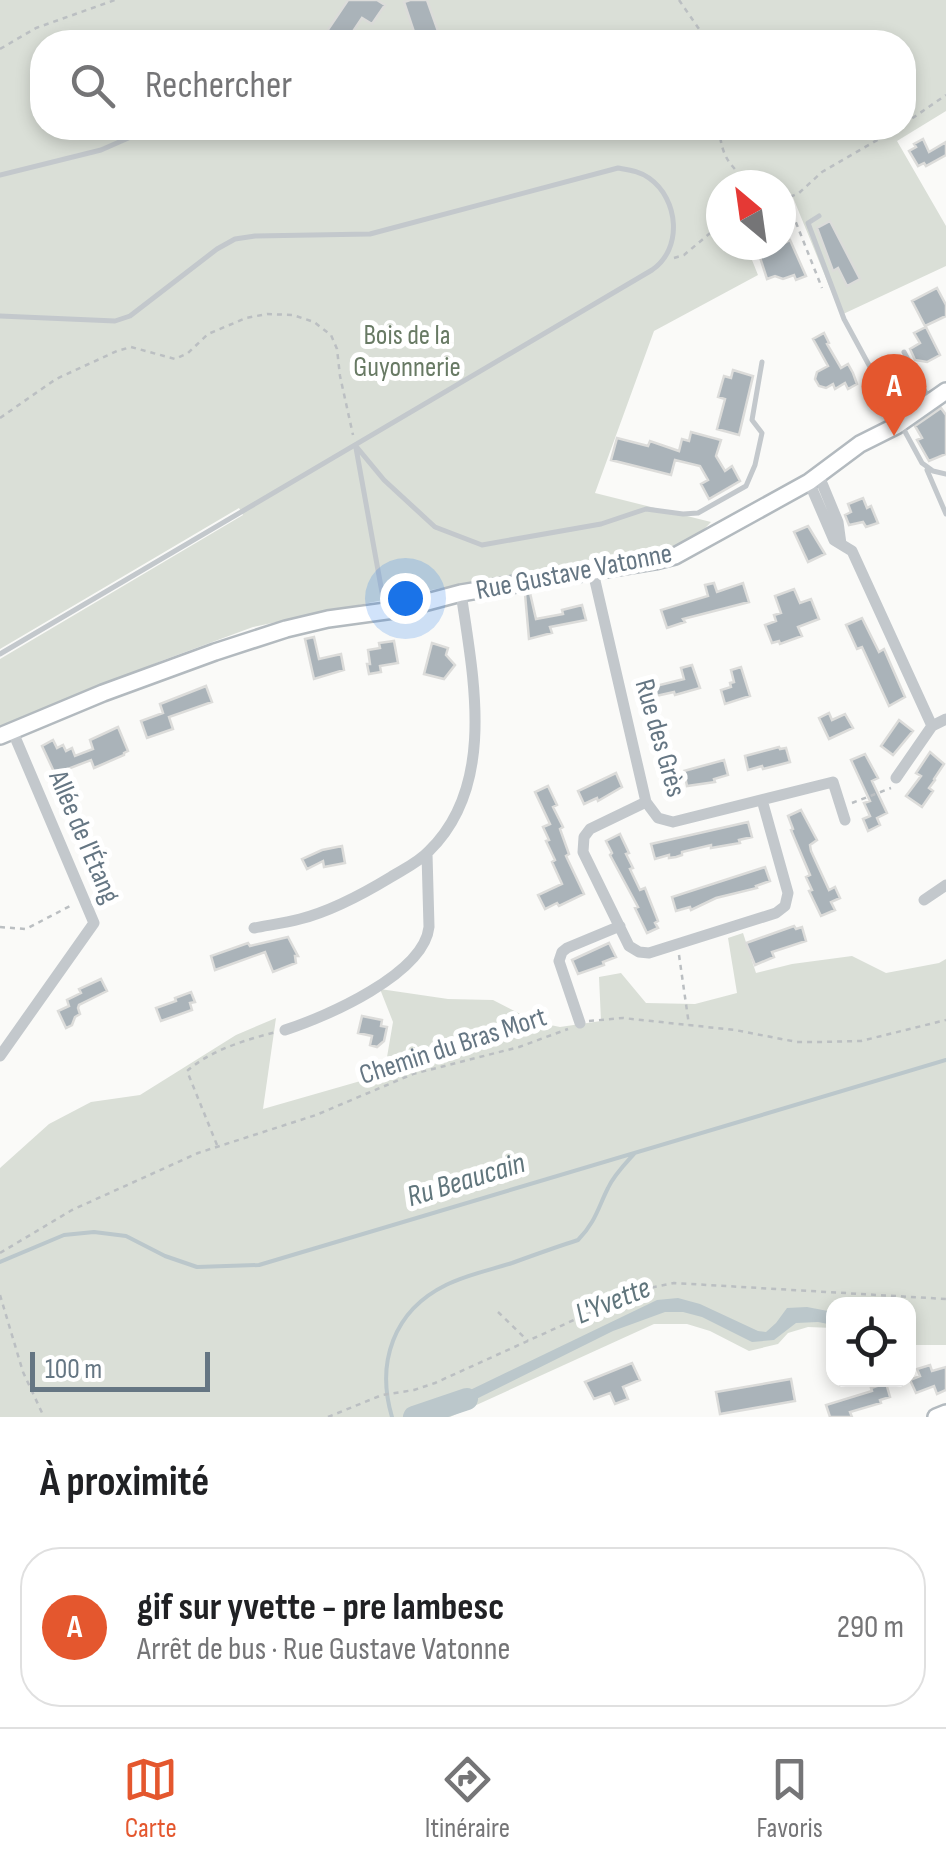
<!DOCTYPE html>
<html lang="fr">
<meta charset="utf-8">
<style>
:root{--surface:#fff;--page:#f2f2f2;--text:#202124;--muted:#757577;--line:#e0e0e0;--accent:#e4572e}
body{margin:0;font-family:"Sofia Sans Condensed",sans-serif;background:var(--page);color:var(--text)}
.controls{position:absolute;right:30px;bottom:30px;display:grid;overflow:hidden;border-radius:20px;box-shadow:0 5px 15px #0003}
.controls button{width:90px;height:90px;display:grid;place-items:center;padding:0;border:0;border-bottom:2px solid var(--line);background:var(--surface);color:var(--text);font:50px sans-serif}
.compass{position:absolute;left:706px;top:170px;width:90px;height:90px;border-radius:50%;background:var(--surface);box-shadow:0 5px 15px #0003;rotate:331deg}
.scale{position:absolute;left:30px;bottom:25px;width:180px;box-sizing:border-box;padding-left:10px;border:5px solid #657683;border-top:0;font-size:28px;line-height:35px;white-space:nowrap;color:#657683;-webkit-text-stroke:8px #fff;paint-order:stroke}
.you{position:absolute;left:405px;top:598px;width:35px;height:35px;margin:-25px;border:8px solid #fff;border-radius:50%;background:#1a73e8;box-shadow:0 0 0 15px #1a73e833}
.badge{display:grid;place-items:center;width:65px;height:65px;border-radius:50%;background:var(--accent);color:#fff;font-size:32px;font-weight:700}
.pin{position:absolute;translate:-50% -82px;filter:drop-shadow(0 2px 5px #0008)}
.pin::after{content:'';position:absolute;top:52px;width:35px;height:30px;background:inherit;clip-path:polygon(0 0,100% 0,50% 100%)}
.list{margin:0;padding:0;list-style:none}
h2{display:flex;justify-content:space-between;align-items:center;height:130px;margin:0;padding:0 40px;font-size:42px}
h2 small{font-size:32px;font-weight:400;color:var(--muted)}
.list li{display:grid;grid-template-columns:65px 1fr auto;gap:30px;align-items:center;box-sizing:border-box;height:160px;margin:0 20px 20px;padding:0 20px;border:2px solid var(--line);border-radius:40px}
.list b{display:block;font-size:38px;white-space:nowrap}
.list p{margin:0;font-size:32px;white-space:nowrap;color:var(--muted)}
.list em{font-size:32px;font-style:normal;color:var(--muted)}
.icon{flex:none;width:55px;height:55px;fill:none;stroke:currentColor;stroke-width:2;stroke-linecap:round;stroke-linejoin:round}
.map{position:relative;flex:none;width:946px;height:1417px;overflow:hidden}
.search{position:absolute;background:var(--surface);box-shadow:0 5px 15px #0003;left:30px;right:30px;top:30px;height:110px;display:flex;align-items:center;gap:25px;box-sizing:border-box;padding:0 35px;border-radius:40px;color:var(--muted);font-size:38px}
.sheet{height:310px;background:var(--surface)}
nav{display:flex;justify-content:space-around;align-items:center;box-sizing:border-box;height:140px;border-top:2px solid var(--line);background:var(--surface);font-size:28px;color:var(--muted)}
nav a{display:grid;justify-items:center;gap:5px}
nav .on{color:var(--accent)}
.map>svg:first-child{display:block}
</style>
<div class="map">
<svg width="946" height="1417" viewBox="0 0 946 1417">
<rect width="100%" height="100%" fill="#fafaf8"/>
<!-- green -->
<path fill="#dadfd7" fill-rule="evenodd" d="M0 0H946V111L897 141 946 226V266L841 315 792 195 781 202V185H721V245H746L758 275 654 331 595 493 711 522 688 546 441 588 253 627 161 661 51 708 0 733V659L243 515 239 508 0 649ZM42 42H904V128H42Z
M743 933 756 973 792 964 852 956 886 973 939 963 946 959V1345H909L908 1304H834L833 1328 808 1327 788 1333 778 1344 749 1351 710 1331 687 1324H654L450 1417H0V1168L49 1124 91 1102 140 1095 236 1035 276 1018 263 1109 364 1080 387 1057 393 1022 380 989 448 999 493 1000 536 1022 560 1027 601 1021 599 977 621 973 646 1003 695 1004 737 993 728 938Z"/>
<!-- water -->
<path fill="#bbc7cb" d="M678 1298 700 1304 758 1331 766 1332 776 1323 787 1308 807 1307 833 1312V1325L818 1322 796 1323 774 1340 752 1342 702 1317 683 1312H665L613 1331 440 1417 442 1396 448 1398 466 1392 657 1300Z"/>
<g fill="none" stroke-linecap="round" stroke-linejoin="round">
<!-- stream -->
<path stroke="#bbc7cb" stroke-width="4" d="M0 1262 64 1235 94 1232 126 1236 165 1256 197 1267 259 1265 946 1060
M392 1417C376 1363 393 1311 446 1285 466 1275 490 1270 512 1263 534 1255 556 1247 578 1240 595 1223 598 1208 608 1188 614 1175 624 1165 634 1154"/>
<!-- river -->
<path stroke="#bbc7cb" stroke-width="22" d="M414 1417 467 1399"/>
</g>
<!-- building -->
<path fill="#aab3b9" stroke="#dcdcda" stroke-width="2.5" d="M348 0H377L385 5 372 24 362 18 346 42H332L323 37Z
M410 0H427L438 31 416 38 404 2Z
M923 139 929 152 946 142V155L926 166 924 163 918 166 909 151 916 147 914 144Z
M830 221 860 279 847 286 838 268 833 271 817 228Z
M790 240 806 276 796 280 794 275 783 279 775 276 767 279 756 245H781Z
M937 288 946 305V316L925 326 912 301Z
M926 327 940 355 927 362 915 360 910 349 920 343 914 333Z
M824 333 829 343 827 344 841 368 848 364 853 373 857 384 848 389 845 383 835 389 833 384 826 388 819 386 815 379 817 372 828 366 813 339Z
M733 370 753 376 739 435 717 429 725 399 718 397 724 376 731 378Z
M941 408 946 415V454L929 461 917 440 922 438 915 426Z
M691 432 721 440 716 456 725 471 732 466 740 481 709 499 701 484 708 480 700 466 675 460 671 475 611 460 617 438 648 446 650 441 679 451 682 439 689 441Z
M863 498 867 508 871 506 878 523 866 527 863 522 849 525 845 515 851 512 848 504Z
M808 526 825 554 808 562 794 532Z
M714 583 717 592 743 583 749 602 683 619 685 622 667 628 661 610 708 596 705 585Z
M794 589 800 603 811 599 819 619 798 627 802 636 780 644 779 641 772 643 765 625 776 621 774 615 781 613 775 596Z
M530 593 536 619 563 614 562 610 582 605 586 620 550 627 552 633 529 639 525 594Z
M862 618 879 652 884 649 905 697 889 706 862 647 857 649 846 625Z
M314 637 319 659 341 654 344 670 314 679 305 639Z
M394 641 398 663 380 666 381 672 369 674 367 664H370L368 650 380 648 379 643Z
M432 643 448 648 446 655 455 665 444 679 424 674Z
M692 665 700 688 675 695 674 692 638 700 635 688 641 687V684L655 680 656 686 684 679 681 668Z
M741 667 750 696 725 704 721 690 731 687 730 683 734 682 731 670Z
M206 686 212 702 169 717 173 729 147 738 141 721 163 713 160 704Z
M829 713 832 720 845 714 853 728 829 739 819 718Z
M899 720 913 731 893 755 881 746Z
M118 727 128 751 124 753V755L94 768 91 760 55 774 42 746 53 740 57 748 63 745 66 751 72 748 75 756 93 749 90 740Z
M779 747 780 749 786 748 790 762 763 769 762 766 748 770 745 756Z
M930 752 944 764 934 779 935 780 929 788 933 791 922 807 906 796 921 776 916 773Z
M865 754 878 778 872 781 887 813 877 818 880 825 868 831 863 819 870 816 864 803 870 801 851 760Z
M724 760 728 775 714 779 715 782 687 786 684 771Z
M616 773 622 787 598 801 597 798 584 804 578 791Z
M548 786 557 805 553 807 563 827 560 829 569 854 566 856 584 894 559 906 557 903 545 909 538 895 562 884 552 862 555 860 546 841 549 840 543 827 550 824 535 792Z
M801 810 817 840 810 845 811 851 829 890 835 887 840 898 831 902 835 910 821 916 809 891 812 890 806 877 810 875 791 830 793 829 788 816Z
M748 822 752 837 739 840 740 843 711 848V845L682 852V855L676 857 669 858V855L655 859 651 844Z
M620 834 629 853 626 854 633 868 630 869 640 890 645 888 658 921 655 923 658 928 647 933 635 908 638 907 610 855 612 853 606 841Z
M342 846 345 863 324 867 323 861 307 869 302 859 322 850Z
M765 867 770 881 756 886 757 888 716 898 691 910 690 907 676 911 672 897Z
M794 926 796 929 802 927 806 941 772 952 774 957 755 965 746 943Z
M288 937 298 956H295L296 963 273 972 265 952 215 970 211 956 248 943 250 946Z
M609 943 616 957 603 962 604 965 578 974 572 960Z
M101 979 107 991 79 1005 78 1008 80 1014 75 1017 72 1025 66 1028 58 1011 69 1006 67 1000 81 993 79 989Z
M191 992 195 1002 190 1003 192 1010 161 1021 156 1008 176 1001 175 998Z
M362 1016 382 1020 381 1026 387 1027 384 1041 377 1047 370 1045 372 1036 358 1033Z
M632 1363 640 1380 623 1387 628 1399 615 1404 610 1393 594 1399 585 1382Z
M930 1365 932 1371 946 1367V1390L937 1394 934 1386 916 1393 910 1380 920 1376 917 1369Z
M791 1379 795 1401 720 1414 716 1392Z
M886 1383 890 1397 880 1400 881 1403 850 1412 852 1417H830L826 1405 872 1391 871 1388Z"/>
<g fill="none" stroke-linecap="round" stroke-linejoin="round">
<defs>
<path id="secondary" d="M0 736 103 693 215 652 286 629 328 619 401 609 461 593 655 561 675 556 809 482 860 444 896 426 946 391
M936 1417 946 1413"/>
</defs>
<!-- secondary casing -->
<use href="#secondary" stroke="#b3babf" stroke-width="20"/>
<!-- path -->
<path stroke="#bbbfc2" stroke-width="2.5" stroke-dasharray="5 5" stroke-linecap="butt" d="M679 0 708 42
M0 49 36 28 115 0
M904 124 946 95
M719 128C722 158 729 165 752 185
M781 199 787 200 822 288
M781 201 799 193 822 172 898 128
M674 258 684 255 721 224
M0 418 56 379 117 351 131 347 175 359 188 353 208 334 246 318 267 314 293 315 314 322 331 335 337 349 340 376 353 435
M852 803 891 788
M0 927 26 929 72 905
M679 955 689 1025
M589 1021 623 1018 735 1030 797 1042H818L861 1041 946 1020
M217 1145 187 1071C211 1050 245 1040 276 1032
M0 1253 72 1210 198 1153 316 1115 413 1074 519 1047 568 1029
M0 1295 23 1372 44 1417
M498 1312 528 1341
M328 1417 382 1395 414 1390 435 1383 640 1290 674 1283 946 1299"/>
<!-- lane -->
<path stroke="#c3c8cc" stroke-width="5" d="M0 175 101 150 151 128
M819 216 808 223 844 319 922 463 933 471 946 474
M0 316 115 321 130 316 217 249 235 239 255 236 370 234 618 168C629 170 639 171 649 178 679 199 683 249 652 270L0 654
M904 352 929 399
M355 445 384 480 435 527 482 545 601 524 646 509 683 514 698 513 746 486 755 465 762 433 752 420 762 362
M356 448 385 609
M927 470 946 514"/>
<!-- street -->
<path stroke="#c3c8cc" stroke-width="11" d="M819 476 838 522 841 544
M809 482 834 540 852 551 932 726
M593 572 646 802 658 818 673 822 833 782 845 820
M896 778 932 726 946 719
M646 802 590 829 584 837 583 852 629 946 639 952 649 953 776 913 785 906 788 893 762 800
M924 900 946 885
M254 928C269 925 285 923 300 919 332 911 363 894 391 877 404 869 419 862 429 851 497 785 473 676 461 593
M580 1023 559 961 562 952 567 948 620 926
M285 1030C326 1017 424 974 429 927L427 854
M0 1056 94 923 12 730"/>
<!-- secondary -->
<use href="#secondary" stroke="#fff" stroke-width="15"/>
</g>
<g text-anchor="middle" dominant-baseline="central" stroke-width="10" stroke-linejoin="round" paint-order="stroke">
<!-- park labels -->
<g font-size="28" fill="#687a64" stroke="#fff">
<text x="407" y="335">Bois de la<tspan x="407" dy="32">Guyonnerie</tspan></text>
</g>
<!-- street labels -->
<g font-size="28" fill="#657683" stroke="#fff">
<text transform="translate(574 572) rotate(-11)">Rue Gustave Vatonne</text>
<text transform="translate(660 738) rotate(74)">Rue des Grès</text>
<text transform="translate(84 837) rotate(67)">Allée de l'Étang</text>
<text transform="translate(453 1046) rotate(-18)">Chemin du Bras Mort</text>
</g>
<!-- water labels -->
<g font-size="30" font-style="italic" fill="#60757c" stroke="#fff">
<text transform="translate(466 1180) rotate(-17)">Ru Beaucain</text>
<text transform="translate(613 1301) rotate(-22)">L'Yvette</text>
</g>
</g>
</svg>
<div class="controls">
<button><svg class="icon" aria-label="locate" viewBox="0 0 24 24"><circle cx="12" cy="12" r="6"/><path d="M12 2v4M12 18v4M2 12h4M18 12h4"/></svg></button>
</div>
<svg class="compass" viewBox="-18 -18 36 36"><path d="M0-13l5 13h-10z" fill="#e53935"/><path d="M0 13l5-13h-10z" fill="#757577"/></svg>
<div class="scale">100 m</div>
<div class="you"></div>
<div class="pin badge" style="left:894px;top:436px">A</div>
<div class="search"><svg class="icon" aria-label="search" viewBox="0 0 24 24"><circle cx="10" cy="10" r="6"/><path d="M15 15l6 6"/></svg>Rechercher</div>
</div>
<section class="sheet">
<h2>À proximité<small></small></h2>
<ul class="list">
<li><span class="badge">A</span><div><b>gif sur yvette - pre lambesc</b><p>Arrêt de bus · Rue Gustave Vatonne</p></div><em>290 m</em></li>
</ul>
</section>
<nav>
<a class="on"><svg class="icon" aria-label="map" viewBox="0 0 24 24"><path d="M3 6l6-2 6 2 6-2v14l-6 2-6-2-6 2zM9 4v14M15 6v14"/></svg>Carte</a>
<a><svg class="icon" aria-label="directions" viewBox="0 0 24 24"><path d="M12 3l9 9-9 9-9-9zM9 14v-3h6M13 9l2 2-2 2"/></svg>Itinéraire</a>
<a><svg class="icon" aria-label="saved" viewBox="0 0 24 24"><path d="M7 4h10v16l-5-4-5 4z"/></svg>Favoris</a>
</nav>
